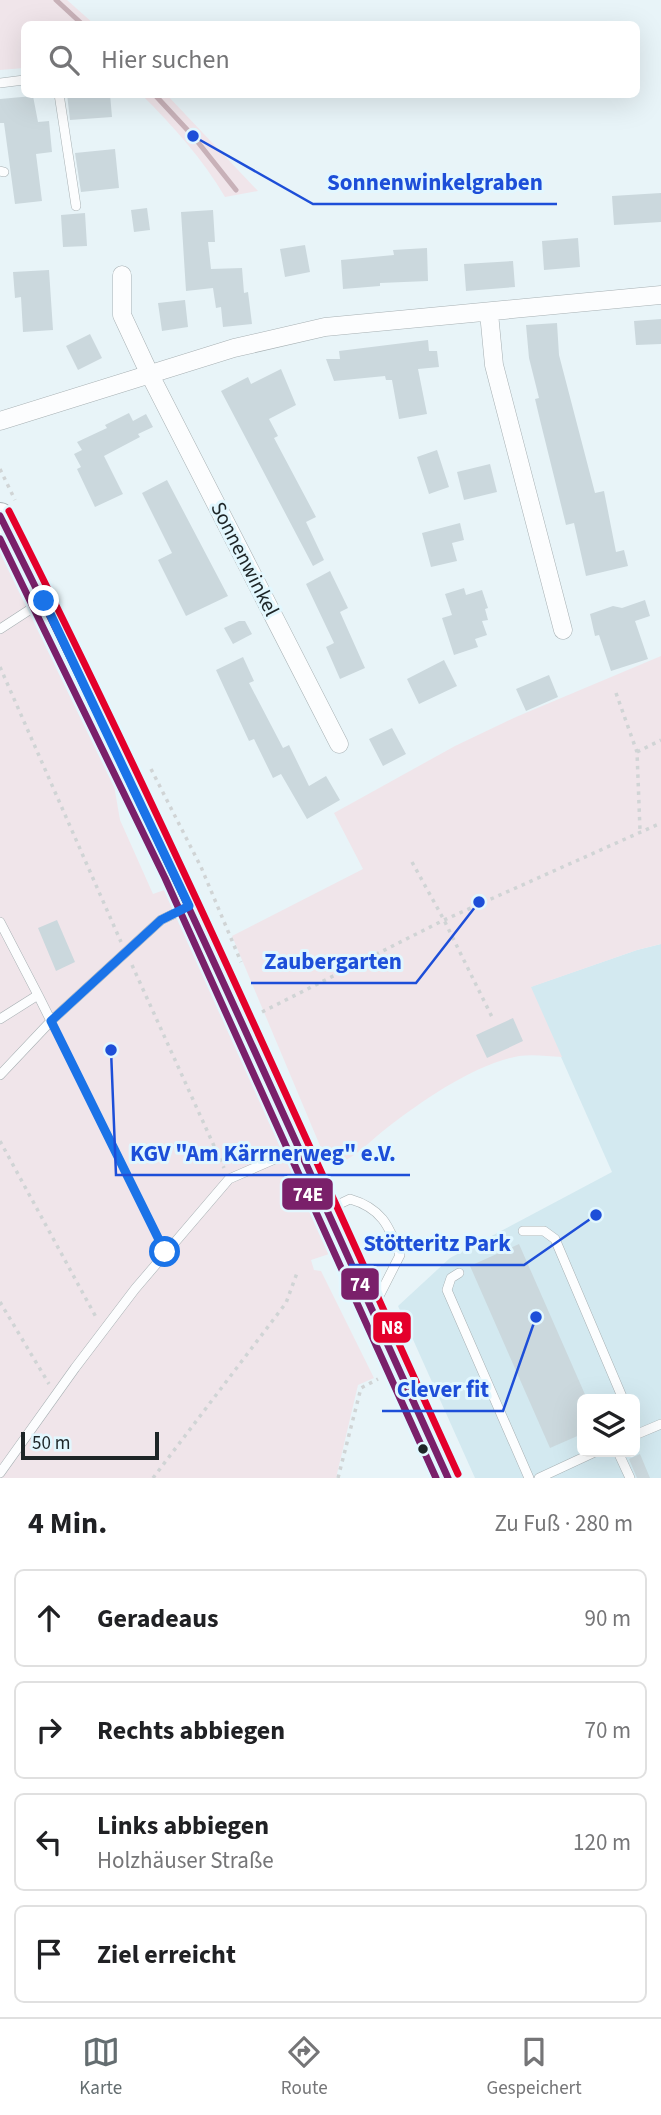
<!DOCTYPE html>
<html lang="de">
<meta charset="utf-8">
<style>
:root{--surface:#fff;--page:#f6f6f6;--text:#202124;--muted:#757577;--line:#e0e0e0;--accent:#646d70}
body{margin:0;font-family:"Source Sans 3",sans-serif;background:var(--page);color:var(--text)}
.controls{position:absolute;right:21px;bottom:21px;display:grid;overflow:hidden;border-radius:10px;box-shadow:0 7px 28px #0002}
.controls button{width:63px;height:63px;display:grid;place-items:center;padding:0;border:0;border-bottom:2px solid var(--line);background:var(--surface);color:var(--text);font:35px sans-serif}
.scale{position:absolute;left:21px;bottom:18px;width:138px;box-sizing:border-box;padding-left:7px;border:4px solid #1d2527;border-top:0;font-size:19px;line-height:24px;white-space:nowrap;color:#1d2527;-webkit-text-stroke:5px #e2f7fe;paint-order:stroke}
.stop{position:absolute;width:21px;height:21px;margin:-16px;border:5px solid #1a73e8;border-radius:50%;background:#fff}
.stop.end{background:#1a73e8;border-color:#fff;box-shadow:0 2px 7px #0008}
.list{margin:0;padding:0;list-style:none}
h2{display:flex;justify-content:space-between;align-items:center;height:91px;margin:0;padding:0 28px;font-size:30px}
h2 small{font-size:23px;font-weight:400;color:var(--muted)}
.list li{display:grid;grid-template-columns:46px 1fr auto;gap:21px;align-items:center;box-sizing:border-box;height:98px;margin:0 14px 14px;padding:0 14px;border:2px solid var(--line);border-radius:10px}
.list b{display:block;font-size:26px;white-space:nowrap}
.list p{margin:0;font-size:23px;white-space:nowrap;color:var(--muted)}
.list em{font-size:23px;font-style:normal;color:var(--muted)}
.icon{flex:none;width:38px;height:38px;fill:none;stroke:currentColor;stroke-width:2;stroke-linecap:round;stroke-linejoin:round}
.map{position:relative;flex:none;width:661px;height:1478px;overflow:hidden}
.search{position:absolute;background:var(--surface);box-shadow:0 7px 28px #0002;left:21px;right:21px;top:21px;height:77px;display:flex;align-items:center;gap:18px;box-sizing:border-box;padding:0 24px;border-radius:10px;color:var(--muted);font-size:26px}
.sheet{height:539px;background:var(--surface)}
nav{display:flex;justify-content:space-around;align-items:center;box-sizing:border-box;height:98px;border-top:2px solid var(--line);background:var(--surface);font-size:19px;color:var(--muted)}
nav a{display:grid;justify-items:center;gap:4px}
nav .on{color:var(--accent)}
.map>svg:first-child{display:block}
</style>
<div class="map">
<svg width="661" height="1478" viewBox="0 0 661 1478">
<rect width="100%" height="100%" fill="#e8f4f8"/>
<!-- built -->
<path fill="#d3e9f0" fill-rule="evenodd" d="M661 944V1478H475L398 1306 450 1258 612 1172 530 987 637 950ZM582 1399H635V1452H582Z"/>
<!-- green -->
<path fill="#f0e5ea" d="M0 0H67L94 24H24V68L0 70Z
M142 95H167L258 191 225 197C203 159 173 126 142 95Z
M0 544 110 762 120 820 153 894 173 887 329 1254 311 1260 314 1270 321 1271 374 1378 358 1385 336 1478H0Z
M661 656V944L637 950 531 987 562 1057C548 1056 532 1054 519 1056 475 1064 423 1100 388 1127 371 1140 356 1157 336 1165L326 1160 232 936 363 869 334 813 455 746 516 717Z"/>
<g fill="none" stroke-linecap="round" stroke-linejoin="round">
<!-- stream -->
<path stroke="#c8b1b8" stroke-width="5" d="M56 0 82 24
M154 94 193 136 236 190"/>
</g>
<!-- building -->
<path fill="#cbd8dd" d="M67 94H110L112 117 70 120Z
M33 96 38 122 49 121 52 152 36 154 42 201 15 204 4 123H0V99Z
M115 149 119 188 81 192 75 153Z
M661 193V222L614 225 612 196Z
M147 208 150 230 134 232 131 210Z
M213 210 215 242H208L211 269 242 268 244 293 248 292 252 324 223 327 221 307 216 308 213 288 186 291 181 212Z
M85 213 87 246 63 247 61 215Z
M578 238 580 267 544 270 542 241Z
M305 245 310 272 285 277 280 249Z
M427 248 428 281 380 283V286L343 289 341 260 394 255 393 250Z
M513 261 515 287 466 291 464 264Z
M49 270 53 330 23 332 21 297 15 298 13 272Z
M185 300 188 327 162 331 158 303Z
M661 319V344L636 345 634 321Z
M557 323 559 355 595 493 604 491 616 552 624 550 628 566 586 576 574 523 566 525 540 420 535 399 539 398 529 358 526 325Z
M90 334 102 358 78 370 66 346Z
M428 340 429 351H437L439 367 418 369 427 414 399 419 392 380H386L385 376 334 381 326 359H340L339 351Z
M281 369 296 405 269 419 278 436 274 438 316 517 306 522 324 560 313 566 221 391 248 377 251 384Z
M129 413 133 421 146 414 153 427 138 434 140 437 104 456 123 494 95 507 77 469 81 467 74 454 82 450 77 442 107 428 105 425Z
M437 450 449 487 429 494 417 457Z
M490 464 497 492 464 500 457 472Z
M167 480 228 596 186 616 158 560 172 553 142 493Z
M460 523 464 540 452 543 457 561 431 567 422 533Z
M330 571 348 608 340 612 365 668 340 679 326 647 334 643 306 584Z
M464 588 466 595 482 590 488 608 485 609 488 620 482 621 487 635 475 639 478 647 454 655 442 618 452 615 445 594Z
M645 600 650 616 635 621 648 659 611 671 599 635 595 636 590 614 613 606 622 608Z
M239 621H245L252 634 233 644 224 628Z
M243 657 254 681 249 683 283 748 289 745 309 786 326 776 340 800 307 819 281 774 273 778 254 739 249 741 216 670Z
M444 660 457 686 419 704 407 679Z
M549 675 558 697 526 711 516 689Z
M392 728 406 754 383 766 369 739Z
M57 920 75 962 56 971 38 928Z
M513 1018 523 1041 487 1058 476 1035Z
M519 1244 587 1399H582V1434L550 1448 470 1266Z
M640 1454 650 1478H637L629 1459Z"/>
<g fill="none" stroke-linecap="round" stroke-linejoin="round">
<defs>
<path id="lane" d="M0 83 24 80
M59 94 76 206
M0 171 4 172
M0 629 40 603
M0 922 38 995 0 1019
M38 995 51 1021
M0 1075 51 1021 161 920 188 907
M329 1209 350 1199C381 1208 389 1225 400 1255L375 1304
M523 1231H544L555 1239 623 1399
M459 1273 451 1278 447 1290 529 1478
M635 1435 661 1424
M618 1452 630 1478
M0 1473 75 1368 135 1289 229 1179 298 1149
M539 1478 595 1452"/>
<path id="street" d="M122 275V315L150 375 339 744
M489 313 494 365 563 630
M0 421 234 348 325 327 661 295"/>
<path id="secondary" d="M0 516C162 831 301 1156 448 1478"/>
</defs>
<!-- lane casing -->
<use href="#lane" stroke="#a7b0b3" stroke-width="10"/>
<!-- street casing -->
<use href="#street" stroke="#a7b0b3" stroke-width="19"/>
<!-- secondary casing -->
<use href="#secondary" stroke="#a7b0b3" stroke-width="28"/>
<!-- path -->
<path stroke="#d0d4d5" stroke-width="3.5" stroke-dasharray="3.5 5" stroke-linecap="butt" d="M0 469 15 500
M0 667 121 942
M616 693 637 752 640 830
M637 752 661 740
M151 769 201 867 241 962
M412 862 444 920 493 1019
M132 965 224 1168
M262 1012 444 920 661 823
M57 1033 160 1242
M0 1141 97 1319
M0 1302 49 1384
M153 1478 286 1303 297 1273
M338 1478 361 1388 378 1379"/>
<!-- lane -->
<use href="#lane" stroke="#fcfdfe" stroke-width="9"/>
<!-- street -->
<use href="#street" stroke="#fcfdfe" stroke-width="18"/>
<!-- secondary -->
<use href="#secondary" stroke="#fcfdfe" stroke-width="26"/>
<defs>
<path id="bus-1" d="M0 516C159 832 302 1156 448 1478"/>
<path id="bus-2" d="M0 539 165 878 436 1478"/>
<path id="bus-3" d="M9 511C169 828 311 1151 458 1474"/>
</defs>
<!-- bus-1 casing -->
<use href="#bus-1" stroke="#e2f7fe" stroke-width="12"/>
<!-- bus-2 casing -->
<use href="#bus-2" stroke="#e2f7fe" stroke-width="12"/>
<!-- bus-3 casing -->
<use href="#bus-3" stroke="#e2f7fe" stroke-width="12"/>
<!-- bus-1 -->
<use href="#bus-1" stroke="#7a206a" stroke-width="7"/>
<!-- bus-2 -->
<use href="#bus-2" stroke="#7a206a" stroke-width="7"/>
<!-- bus-3 -->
<use href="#bus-3" stroke="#e4002b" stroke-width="7"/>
</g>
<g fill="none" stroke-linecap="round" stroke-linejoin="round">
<!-- route -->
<path stroke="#1a73e8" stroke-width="9" d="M44 601 189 906 161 920 51 1021 165 1252"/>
</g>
<!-- markers -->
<circle fill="#1d2527" stroke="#e2f7fe" stroke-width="2.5" cx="423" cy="1449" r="6"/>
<g text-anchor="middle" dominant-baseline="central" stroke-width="6" stroke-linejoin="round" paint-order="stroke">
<!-- street labels -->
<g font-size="21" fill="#1d2527" stroke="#e2f7fe">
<text transform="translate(245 559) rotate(63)">Sonnenwinkel</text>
</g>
</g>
<!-- callouts -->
<path fill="none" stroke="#1d4ed8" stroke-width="2.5" d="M193 136L313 204H557M479 902L416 983H251M111 1050L116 1175H410M596 1215L524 1265H349M536 1317L503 1411H382"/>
<g fill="#1d4ed8" stroke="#e2f7fe" stroke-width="2.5">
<circle cx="193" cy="136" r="7"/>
<circle cx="479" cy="902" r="7"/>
<circle cx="111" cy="1050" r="7"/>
<circle cx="596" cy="1215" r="7"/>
<circle cx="536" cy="1317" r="7"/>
</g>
<g font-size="23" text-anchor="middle" font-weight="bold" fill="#1d4ed8" stroke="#e2f7fe" stroke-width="6" stroke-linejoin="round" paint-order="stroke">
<text x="435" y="190">Sonnenwinkelgraben</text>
<text x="333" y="969">Zaubergarten</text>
<text x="263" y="1161">KGV "Am Kärrnerweg" e.V.</text>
<text x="437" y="1251">Stötteritz Park</text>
<text x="443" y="1397">Clever fit</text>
</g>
<g stroke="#e2f7fe" stroke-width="2.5">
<rect x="281" y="1177" width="53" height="34" rx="7" fill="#7a206a"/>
<rect x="340" y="1267" width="40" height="34" rx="7" fill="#7a206a"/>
<rect x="372" y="1311" width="40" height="33" rx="7" fill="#e4002b"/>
</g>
<g font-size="19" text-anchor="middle" font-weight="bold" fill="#fff">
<text x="308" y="1201">74E</text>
<text x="360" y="1291">74</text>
<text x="392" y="1334">N8</text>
</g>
</svg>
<div class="controls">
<button><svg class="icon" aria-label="layers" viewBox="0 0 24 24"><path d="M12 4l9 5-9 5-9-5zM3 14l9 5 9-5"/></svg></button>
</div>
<div class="scale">50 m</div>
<div class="stop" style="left:165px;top:1252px"></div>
<div class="stop end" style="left:44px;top:601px"></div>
<div class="search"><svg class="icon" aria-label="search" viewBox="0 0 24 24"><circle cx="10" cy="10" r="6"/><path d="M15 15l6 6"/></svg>Hier suchen</div>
</div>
<section class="sheet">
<h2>4 Min.<small>Zu Fuß · 280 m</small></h2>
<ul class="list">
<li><svg class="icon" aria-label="ahead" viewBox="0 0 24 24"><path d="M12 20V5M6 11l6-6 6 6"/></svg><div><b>Geradeaus</b></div><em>90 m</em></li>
<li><svg class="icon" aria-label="right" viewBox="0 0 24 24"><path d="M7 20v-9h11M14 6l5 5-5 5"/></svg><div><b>Rechts abbiegen</b></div><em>70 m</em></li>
<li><svg class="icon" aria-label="left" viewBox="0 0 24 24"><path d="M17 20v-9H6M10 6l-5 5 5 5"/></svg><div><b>Links abbiegen</b><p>Holzhäuser Straße</p></div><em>120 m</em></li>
<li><svg class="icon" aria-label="arrive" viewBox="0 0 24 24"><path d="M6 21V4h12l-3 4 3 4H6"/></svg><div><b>Ziel erreicht</b></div></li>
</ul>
</section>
<nav>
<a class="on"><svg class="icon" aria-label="map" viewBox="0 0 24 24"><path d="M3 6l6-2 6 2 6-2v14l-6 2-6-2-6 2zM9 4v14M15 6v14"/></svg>Karte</a>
<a><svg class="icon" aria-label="directions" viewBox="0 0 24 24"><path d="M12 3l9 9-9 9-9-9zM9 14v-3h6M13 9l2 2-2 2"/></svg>Route</a>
<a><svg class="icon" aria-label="saved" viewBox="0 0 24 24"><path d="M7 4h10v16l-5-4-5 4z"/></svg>Gespeichert</a>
</nav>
